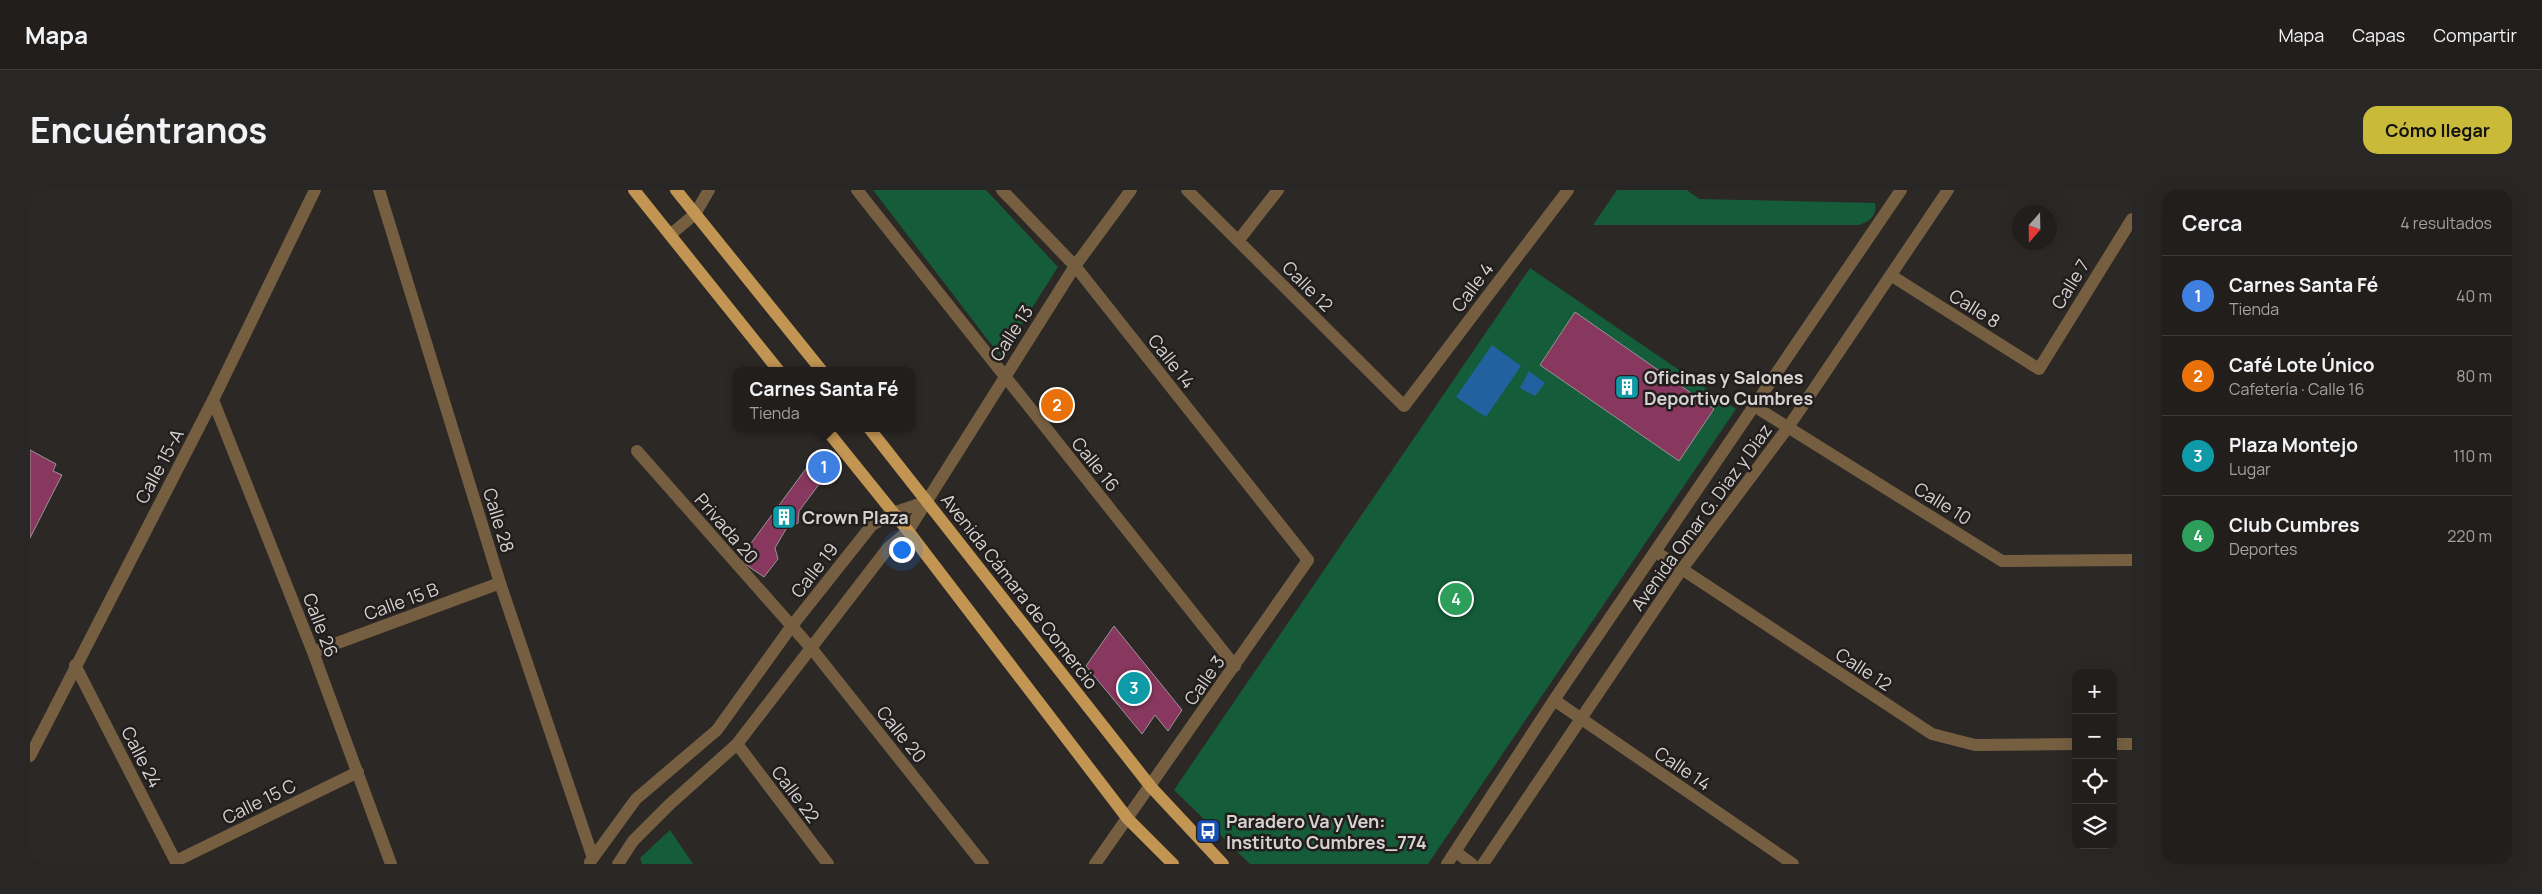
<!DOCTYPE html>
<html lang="es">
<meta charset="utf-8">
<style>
:root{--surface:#211e1c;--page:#292725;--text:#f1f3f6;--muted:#a2a2a3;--line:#3e3c3b;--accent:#c9ba3a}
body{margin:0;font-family:Manrope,sans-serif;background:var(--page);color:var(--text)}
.controls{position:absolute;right:15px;bottom:15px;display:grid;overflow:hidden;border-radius:10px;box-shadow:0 5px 20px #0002}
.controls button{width:45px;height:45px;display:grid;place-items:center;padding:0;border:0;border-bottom:1px solid var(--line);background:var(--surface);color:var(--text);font:25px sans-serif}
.compass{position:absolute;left:1982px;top:15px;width:45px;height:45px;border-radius:50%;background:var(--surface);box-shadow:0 5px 20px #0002;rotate:200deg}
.you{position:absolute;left:871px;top:359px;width:18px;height:18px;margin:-12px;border:4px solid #fff;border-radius:50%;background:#1a73e8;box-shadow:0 0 0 8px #1a73e833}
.badge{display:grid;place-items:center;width:32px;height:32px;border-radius:50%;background:var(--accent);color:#fff;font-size:16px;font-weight:700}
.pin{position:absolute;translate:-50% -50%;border:2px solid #fff;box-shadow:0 1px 5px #0006}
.popup{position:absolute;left:703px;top:177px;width:182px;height:65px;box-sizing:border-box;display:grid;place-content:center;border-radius:10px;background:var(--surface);filter:drop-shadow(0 1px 4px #0005);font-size:16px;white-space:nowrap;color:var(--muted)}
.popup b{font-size:19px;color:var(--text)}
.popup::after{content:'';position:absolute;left:50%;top:100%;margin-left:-10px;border:10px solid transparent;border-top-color:var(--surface)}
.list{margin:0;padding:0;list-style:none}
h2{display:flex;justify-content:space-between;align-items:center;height:65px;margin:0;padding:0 20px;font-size:21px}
h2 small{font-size:16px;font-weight:400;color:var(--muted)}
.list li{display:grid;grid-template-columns:32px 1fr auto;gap:15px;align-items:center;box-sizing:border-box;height:80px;padding:0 20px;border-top:1px solid var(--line)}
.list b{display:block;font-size:19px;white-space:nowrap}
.list p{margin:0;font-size:16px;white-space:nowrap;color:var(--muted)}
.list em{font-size:16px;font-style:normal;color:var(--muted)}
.icon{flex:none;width:28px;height:28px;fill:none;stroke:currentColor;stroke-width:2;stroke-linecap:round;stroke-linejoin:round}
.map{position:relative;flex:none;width:2102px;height:674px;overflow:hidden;border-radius:15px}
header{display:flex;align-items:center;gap:30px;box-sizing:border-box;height:70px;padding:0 25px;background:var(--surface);border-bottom:1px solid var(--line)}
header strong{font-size:24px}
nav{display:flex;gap:28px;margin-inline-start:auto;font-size:18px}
.intro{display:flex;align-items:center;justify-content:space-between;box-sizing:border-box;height:120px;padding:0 30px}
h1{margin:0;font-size:35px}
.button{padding:12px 22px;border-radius:15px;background:var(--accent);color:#111;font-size:18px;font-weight:700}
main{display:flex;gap:30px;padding:0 30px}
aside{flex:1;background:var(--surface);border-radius:15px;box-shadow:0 5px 20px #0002}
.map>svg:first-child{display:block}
</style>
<header>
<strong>Mapa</strong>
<nav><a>Mapa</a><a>Capas</a><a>Compartir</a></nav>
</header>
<div class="intro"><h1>Encuéntranos</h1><a class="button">Cómo llegar</a></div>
<main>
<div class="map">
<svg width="2102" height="674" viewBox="0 0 2102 674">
<rect width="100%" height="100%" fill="#2c2826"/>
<!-- green -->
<path fill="#155c3a" d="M843 0H956L1028 77 971 167Z
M1587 0H1657L1669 9 1845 13C1848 25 1839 32 1829 35H1563Z
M1500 78 1706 219 1398 674H1220L1144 600Z
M640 640 663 674H612L610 668Z"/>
<!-- water -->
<path fill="#22619f" d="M1462 155 1491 176 1456 227 1426 207Z
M1499 181 1515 193 1505 206 1490 198Z"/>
<!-- building -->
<path fill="#88385e" stroke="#9a9496" d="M1545 122 1684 219 1649 271 1510 175Z
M0 260 26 274 23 281 32 285 0 348Z
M789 261 802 277 769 321 768 333 756 339 745 358 748 369 734 387 712 372 719 362 716 360Z
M1084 436 1152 520 1138 541 1125 525 1112 544 1056 476Z"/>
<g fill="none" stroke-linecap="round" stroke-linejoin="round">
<!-- minor -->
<path stroke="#765f41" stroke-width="12" d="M349 0 470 393 563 668
M827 0 1205 476
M972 0 1045 76 1278 370 1065 674
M1157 0 1374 216 1538 0
M640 45 665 24 679 0
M1208 51 1248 0
M1862 86 2009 179 2102 29
M183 210 283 462 361 674
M1724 216 1972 371 2102 370
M607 261 782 459 953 674
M1626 362 1902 544 1945 555 2046 554
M283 462 470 393
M45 475 147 674
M1524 510 1763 674
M707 554 798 674
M2083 554H2102
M0 566 183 210 285 0
M1426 662 1442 674
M146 671 328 582
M560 672 606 609 687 540 761 437 842 335 863 323 898 311
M588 674 603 651 640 614 707 554 858 358 878 341 1045 76 1101 0
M1417 674 1524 510 1871 0
M1453 674 1652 379 1759 236 1918 0"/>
<!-- major -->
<path stroke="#c29553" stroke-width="12" d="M604 0 749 181
M646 0 792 181
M795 238 878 341 1098 629 1143 674
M839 238 1121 597 1193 674"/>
</g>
<!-- icons -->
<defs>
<symbol id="building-square" viewBox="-11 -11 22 22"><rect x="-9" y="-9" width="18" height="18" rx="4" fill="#0f9aa8" stroke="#221e1d"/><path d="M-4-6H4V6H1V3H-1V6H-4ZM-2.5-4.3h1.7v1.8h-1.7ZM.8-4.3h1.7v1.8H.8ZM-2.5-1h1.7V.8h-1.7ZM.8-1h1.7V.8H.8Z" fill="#fff"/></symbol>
<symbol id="bus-square" viewBox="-11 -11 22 22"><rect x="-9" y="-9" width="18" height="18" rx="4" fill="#1a4fb4" stroke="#221e1d"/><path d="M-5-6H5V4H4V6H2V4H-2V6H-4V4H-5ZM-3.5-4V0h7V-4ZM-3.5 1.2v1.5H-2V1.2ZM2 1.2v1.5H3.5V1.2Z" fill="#fff"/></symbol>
</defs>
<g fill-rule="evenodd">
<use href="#building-square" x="1583" y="183" width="28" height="28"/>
<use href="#building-square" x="740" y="313" width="28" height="28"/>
<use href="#bus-square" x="1164" y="627" width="28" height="28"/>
</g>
<g text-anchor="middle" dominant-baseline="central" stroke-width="5" stroke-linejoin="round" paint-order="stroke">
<!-- street labels -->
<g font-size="18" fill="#d5d2d1" stroke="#221e1d">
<text transform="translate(2040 94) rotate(-58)">Calle 7</text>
<text transform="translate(1278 96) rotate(45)">Calle 12</text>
<text transform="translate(1442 97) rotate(-53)">Calle 4</text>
<text transform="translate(1945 118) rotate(32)">Calle 8</text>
<text transform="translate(981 143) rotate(-57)">Calle 13</text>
<text transform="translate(1142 171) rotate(52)">Calle 14</text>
<text transform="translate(1066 274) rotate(51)">Calle 16</text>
<text transform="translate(129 276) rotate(-62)">Calle 15-A</text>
<text transform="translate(1913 313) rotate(32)">Calle 10</text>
<text transform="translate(1671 327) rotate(-54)">Avenida Omar G. Diaz y Diaz</text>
<text transform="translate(469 330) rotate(73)">Calle 28</text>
<text transform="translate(697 338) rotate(49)">Privada 20</text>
<text transform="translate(784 380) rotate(-52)">Calle 19</text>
<text transform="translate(990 401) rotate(52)">Avenida Cámara de Comercio</text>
<text transform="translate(371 411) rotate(-20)">Calle 15 B</text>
<text transform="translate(291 435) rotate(69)">Calle 26</text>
<text transform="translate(1834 479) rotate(33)">Calle 12</text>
<text transform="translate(1174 490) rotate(-55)">Calle 3</text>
<text transform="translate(872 544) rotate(51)">Calle 20</text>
<text transform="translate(112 567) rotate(63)">Calle 24</text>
<text transform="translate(1653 578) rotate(34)">Calle 14</text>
<text transform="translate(766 604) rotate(53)">Calle 22</text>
<text transform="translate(229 611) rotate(-26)">Calle 15 C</text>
</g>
<!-- poi labels -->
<g font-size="18" font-weight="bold" fill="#d5d2d1" stroke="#221e1d" text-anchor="start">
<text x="1614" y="187">Oficinas y Salones<tspan x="1614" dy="21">Deportivo Cumbres</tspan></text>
<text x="772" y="327">Crown Plaza</text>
<text x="1196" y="631">Paradero Va y Ven:<tspan x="1196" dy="21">Instituto Cumbres_774</tspan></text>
</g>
</g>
</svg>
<div class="controls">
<button>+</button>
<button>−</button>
<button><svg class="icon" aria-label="locate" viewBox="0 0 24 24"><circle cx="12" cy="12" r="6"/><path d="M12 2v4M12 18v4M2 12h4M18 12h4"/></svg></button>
<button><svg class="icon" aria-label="layers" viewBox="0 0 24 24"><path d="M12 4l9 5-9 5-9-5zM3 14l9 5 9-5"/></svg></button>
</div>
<svg class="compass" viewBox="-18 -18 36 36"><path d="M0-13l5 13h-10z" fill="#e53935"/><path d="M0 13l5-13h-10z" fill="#a2a2a3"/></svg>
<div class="you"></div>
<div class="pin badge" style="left:794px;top:277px;background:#3f7fe0">1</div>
<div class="popup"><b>Carnes Santa Fé</b>Tienda</div>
<div class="pin badge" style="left:1027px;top:215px;background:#e8710a">2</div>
<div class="pin badge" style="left:1104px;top:498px;background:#0f9aa8">3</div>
<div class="pin badge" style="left:1426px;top:409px;background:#2e9e5b">4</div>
</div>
<aside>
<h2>Cerca<small>4 resultados</small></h2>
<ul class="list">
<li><span class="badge" style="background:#3f7fe0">1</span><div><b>Carnes Santa Fé</b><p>Tienda</p></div><em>40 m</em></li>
<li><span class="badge" style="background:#e8710a">2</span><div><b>Café Lote Único</b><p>Cafetería · Calle 16</p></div><em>80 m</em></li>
<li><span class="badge" style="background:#0f9aa8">3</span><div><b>Plaza Montejo</b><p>Lugar</p></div><em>110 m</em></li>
<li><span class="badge" style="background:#2e9e5b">4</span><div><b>Club Cumbres</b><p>Deportes</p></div><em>220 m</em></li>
</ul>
</aside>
</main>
